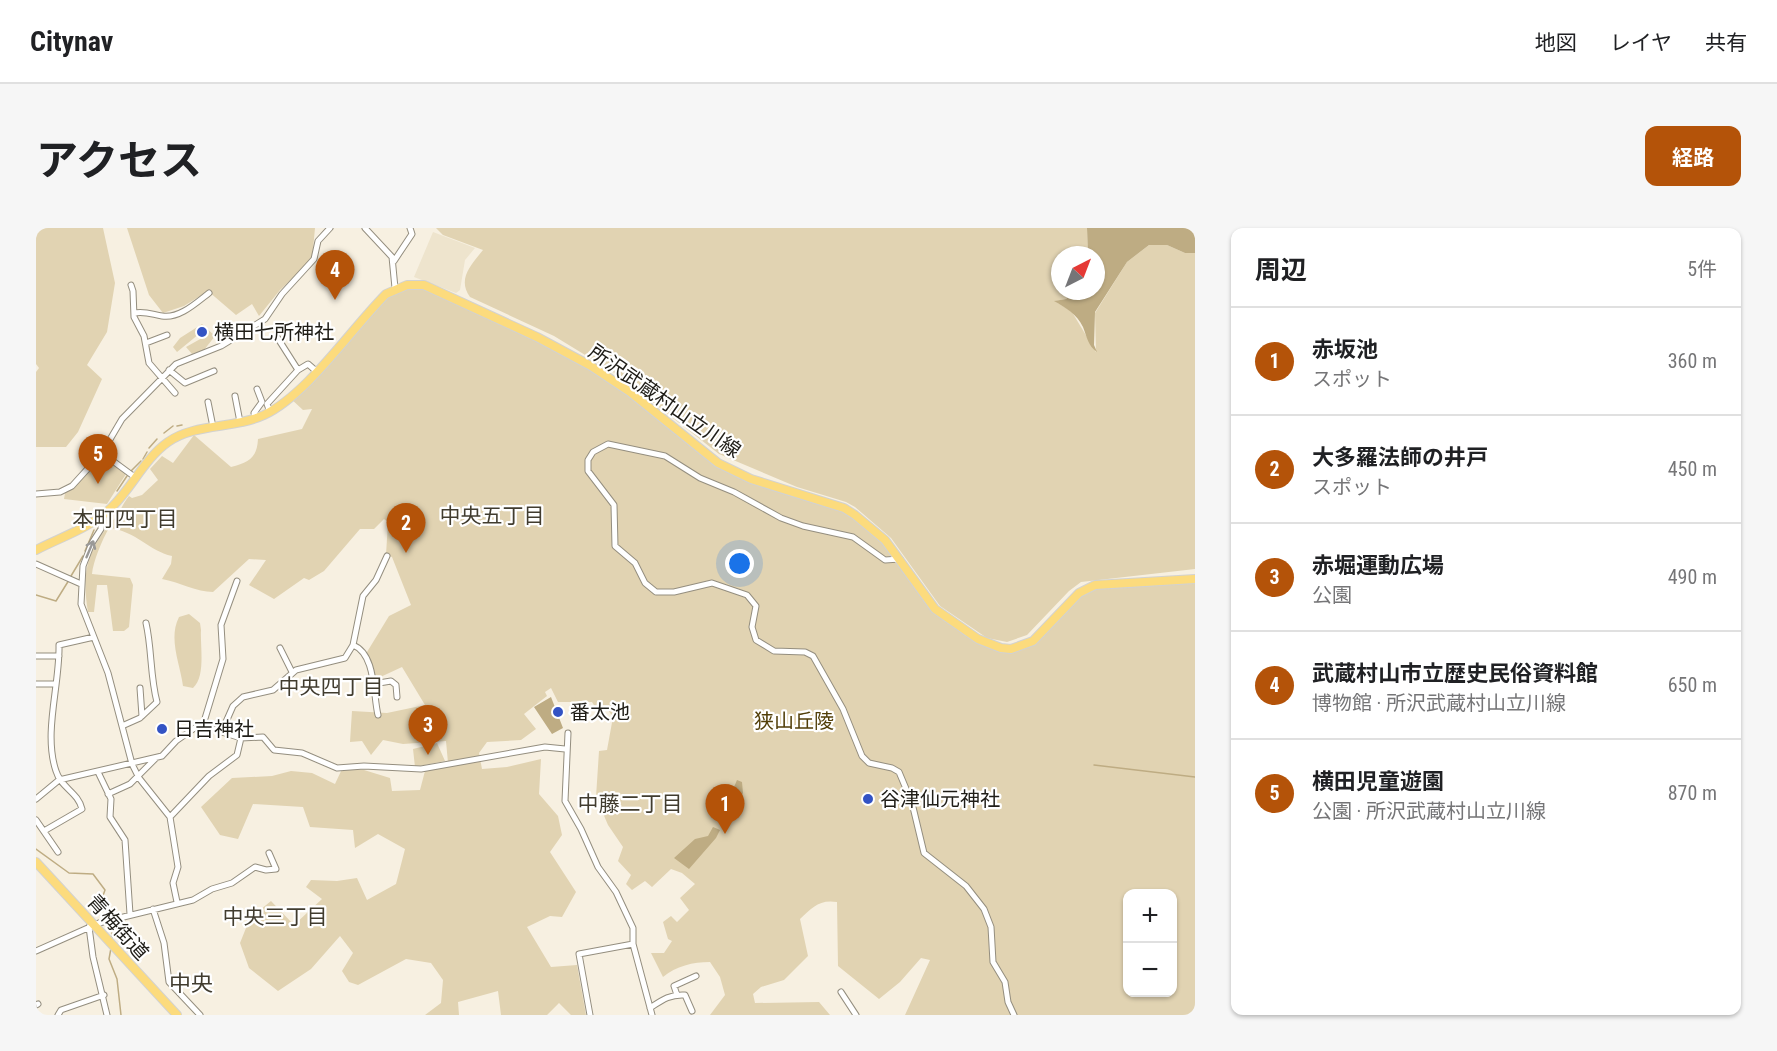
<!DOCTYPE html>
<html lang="ja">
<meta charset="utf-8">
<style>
:root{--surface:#fff;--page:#f6f6f6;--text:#202124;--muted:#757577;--line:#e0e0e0;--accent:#b45309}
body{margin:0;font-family:"Roboto Condensed","Noto Sans JP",sans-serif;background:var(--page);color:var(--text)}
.controls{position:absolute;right:18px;bottom:18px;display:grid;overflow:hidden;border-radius:12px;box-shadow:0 2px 4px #0004}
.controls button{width:54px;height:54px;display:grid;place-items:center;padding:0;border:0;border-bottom:2px solid var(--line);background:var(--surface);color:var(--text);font:30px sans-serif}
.compass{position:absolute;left:1015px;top:18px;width:54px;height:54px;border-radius:50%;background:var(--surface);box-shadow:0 2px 4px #0004;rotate:42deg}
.you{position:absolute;left:704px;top:336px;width:21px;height:21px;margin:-15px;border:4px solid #fff;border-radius:50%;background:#1a73e8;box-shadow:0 0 0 9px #1a73e833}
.badge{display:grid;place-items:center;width:39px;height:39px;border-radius:50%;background:var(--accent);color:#fff;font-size:20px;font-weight:700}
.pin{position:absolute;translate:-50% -50px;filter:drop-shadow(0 2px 3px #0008)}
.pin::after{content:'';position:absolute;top:32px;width:21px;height:18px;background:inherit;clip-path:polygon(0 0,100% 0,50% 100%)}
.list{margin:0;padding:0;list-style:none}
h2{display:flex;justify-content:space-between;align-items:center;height:78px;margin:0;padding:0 24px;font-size:26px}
h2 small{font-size:20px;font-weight:400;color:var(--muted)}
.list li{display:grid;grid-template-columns:39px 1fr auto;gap:18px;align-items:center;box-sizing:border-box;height:108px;padding:0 24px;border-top:2px solid var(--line)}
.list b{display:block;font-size:22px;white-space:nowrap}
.list p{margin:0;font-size:20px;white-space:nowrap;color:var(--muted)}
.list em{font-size:20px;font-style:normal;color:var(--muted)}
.map{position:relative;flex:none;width:1159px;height:787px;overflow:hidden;border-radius:12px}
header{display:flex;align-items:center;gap:36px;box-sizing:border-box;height:84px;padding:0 30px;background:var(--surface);border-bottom:2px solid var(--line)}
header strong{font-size:28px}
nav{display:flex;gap:33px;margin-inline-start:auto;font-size:21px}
.intro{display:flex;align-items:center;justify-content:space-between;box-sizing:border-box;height:144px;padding:0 36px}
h1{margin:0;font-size:42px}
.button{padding:15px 27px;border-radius:12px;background:var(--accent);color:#fff;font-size:21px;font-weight:700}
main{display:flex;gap:36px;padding:0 36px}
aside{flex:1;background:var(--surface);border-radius:12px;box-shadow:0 2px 4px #0004}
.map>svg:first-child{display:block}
</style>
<header>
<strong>Citynav</strong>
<nav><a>地図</a><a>レイヤ</a><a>共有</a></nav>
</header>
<div class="intro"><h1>アクセス</h1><a class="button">経路</a></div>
<main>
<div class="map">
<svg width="1159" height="787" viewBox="0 0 1159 787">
<rect width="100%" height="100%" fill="#f7f0e1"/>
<!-- built -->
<path fill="#eee4cd" d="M397 4 439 20 429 32 424 62 420 65 378 49Z"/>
<!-- green -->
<path fill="#e1d3b2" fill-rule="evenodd" d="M0 0H67L79 55 71 104 51 137 66 151 42 204 30 219H0V144L3 140 0 136Z
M91 0H279L276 32 244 62 223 88 216 76 200 87 172 63 148 78 127 85 113 67Z
M400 0H1051L1052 27H1024V63H1038L1030 71 1019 73 1036 84 1060 124 1059 85 1091 34 1113 17H1131L1149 25H1159V341L1045 354 1033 363 991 407 971 414 951 410 904 378 855 310 819 279 810 274 761 259 683 226 582 147 518 108 434 69C421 51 435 37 447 22L407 7Z
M379 56 555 138 682 235 808 280 849 312 890 372 955 417H989L1050 360 1159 351V787H869L894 732 885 730 864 754 843 771 802 738 801 674C783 671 776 680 764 691L772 728 748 752 725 759 717 766 719 775 783 774 794 787H674L689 767 684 749 674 734C657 734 640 738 627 749L615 725H628L636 713 632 711 627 694 635 688 641 694 653 682 644 670 659 656 646 645 635 641 616 659 609 653 596 662 590 656 595 647 582 633 587 619 572 597 560 569 563 523 571 522 577 489 569 478 561 482 556 474H522L515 460 509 464 511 468 488 486 500 501 485 512 451 514 443 525 446 541 471 539 505 531 503 566 522 588 526 607 514 624 540 664 526 689 514 688 491 699 515 739 541 737 550 787H535L523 775 511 787H465L462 763 422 774 423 787H389L405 775 407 752 395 735 370 731 322 757 313 754 306 743 317 725 304 708 275 741 242 763 213 740 204 715 214 690 235 673 258 697 286 671 270 659 275 652 301 653 321 650 331 672 360 656 369 621 342 606 319 620 317 602 274 599 267 579 217 576 202 611 184 607 165 579 196 550 236 548 255 543 276 545 299 556 306 541 328 542 354 550 356 563 384 562 389 543 412 535 410 513 367 516 347 512 335 527 326 513 314 514 316 483 351 485 389 477 366 439 338 452 331 424 353 388 375 377 356 329 350 327 352 294 348 291 338 301H324L288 343 273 352 268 350 238 371 213 357 230 332 213 331 177 364C161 364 143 354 126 351L135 336 136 328C113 323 100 303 73 300 66 312 57 334 56 346L94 350 97 357 93 399 88 403H77L71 357H61L58 384H52C45 342 52 321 79 290 83 286 87 275 93 268L96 270 106 267 122 252 114 241 126 228 137 235 158 207 195 239C213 234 221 230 222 211L266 201 276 181 267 182 254 170 350 66ZM1092 666H1136V764H1092Z
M166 96 179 108 168 122 156 126 150 119 166 110 163 106 141 124 137 119 144 110Z
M67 230 90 246 71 276 28 271 29 265Z
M153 386 164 395 165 402C164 417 170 449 157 460L147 458C144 435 132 411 143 389Z
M401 515 409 533 379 539 377 521Z"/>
<!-- water -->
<path fill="#beac83" d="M1051 0H1159V25H1149L1131 17H1113L1091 34 1059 84 1058 117 1061 124C1052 118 1051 109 1047 99 1041 86 1030 80 1018 73L1030 71 1038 63H1060V27H1052Z
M515 469 527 500 516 506 498 479Z
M701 552 706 554 707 565 701 577 692 573Z
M677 599 684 602 680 610 653 641 638 630 659 611 672 608Z"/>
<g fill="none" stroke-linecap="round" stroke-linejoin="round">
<!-- stream -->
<path stroke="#beac83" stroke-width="1.5" d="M141 198 146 197
M128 205 137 198
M113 220 121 211
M107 231 111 224
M95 243 105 233
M81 263 91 248
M49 323 58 302
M35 348 47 328
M0 367 20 373 33 352
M1058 537 1159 549
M0 621 33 645 57 646 69 662 65 673 75 689
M76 694V713
M75 720 73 731 81 751 85 787"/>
<defs>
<path id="minor" d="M329 0 356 29 359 60
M358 33 376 6 374 0
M95 57 97 63 98 89 108 108 113 135 139 165
M98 85C109 83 115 86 126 88 143 91 160 75 173 65
M110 115 131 107
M133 142 149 155 178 143
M262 142 272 136 280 143
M199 168 204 194
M172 174 177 199
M234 184 231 176 262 142 241 109
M220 190 218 185 226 174 221 161
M66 225 100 250
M0 266 24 264 36 258 66 225 86 191 140 136 185 118 229 91 246 66 278 31 282 13 294 0
M65 289V301L56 315 47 338 45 376 72 445 96 536 103 550 134 589 142 639 137 655 141 674
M864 331 849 332 817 309 767 298 745 290 698 264 664 250 629 228 572 216 557 224 552 232V243L578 277 579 318 599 335 609 355 620 364H638L676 355 711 367 720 378 716 399 720 412 738 423 769 424 777 428 807 481 826 528 833 535 856 540 863 544 876 575 888 625 930 658 948 681 955 699 957 734 969 754 972 774 978 787
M0 336 45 356
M317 417C340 426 337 467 342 487
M244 420 256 444
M0 428H23
M0 456H20
M337 456 355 453 360 457 361 469
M104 460 106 488
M167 497 187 431 185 397 201 353
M86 498 104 490 121 474C114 448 116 421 110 395
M186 503 197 478 207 469 237 462 260 442 309 430 317 417 327 368 340 352 351 328
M532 505 529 573 545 601 562 639 580 664 597 700V716L616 787
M62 544 75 571 74 589 89 612 94 686
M72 566 94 556 119 531
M0 571 23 552 126 528 140 513 163 497 205 510 227 509 238 522 266 525 301 540 328 538 385 541 509 519 529 521
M134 589 173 548 201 527 205 510
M0 592 22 624
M8 603 46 581C42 564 25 560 20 543 7 505 24 457 23 417L58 409
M117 681 128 715 133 754 164 787
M53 699 57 729 71 787
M0 723 63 695 157 672 176 661 196 655 219 639 230 642 240 641 233 625
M805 764 820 787
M641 767 638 758 660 748
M0 777 2 776
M614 780C626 772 634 766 649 767L656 783
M22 787 25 782 68 767
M554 787 543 726 597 716"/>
<path id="primary" d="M0 322C25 309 54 300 75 280 96 260 108 231 132 214 159 195 198 201 228 187 271 167 315 101 350 66L371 57H388L501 109 555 138 594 164 682 235 715 251 808 280 819 287 849 312 899 381 942 411 965 420 975 421 997 413 1043 365 1059 357 1159 351
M0 634 141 787"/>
</defs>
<!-- minor casing -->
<use href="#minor" stroke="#948e7f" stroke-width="7"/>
<!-- primary casing -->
<use href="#primary" stroke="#d2d2d1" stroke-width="10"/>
<!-- minor -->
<use href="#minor" stroke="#fff" stroke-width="5"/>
<!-- primary -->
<use href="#primary" stroke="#fcdb7d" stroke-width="8"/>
</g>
<!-- one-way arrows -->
<defs><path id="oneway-shaft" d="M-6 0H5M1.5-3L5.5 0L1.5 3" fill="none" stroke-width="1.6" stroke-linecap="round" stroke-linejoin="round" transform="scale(1.5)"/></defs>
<use stroke="#9a9997" href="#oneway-shaft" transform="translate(54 321) rotate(-67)"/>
<!-- markers -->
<g fill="#3353c4" stroke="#fff" stroke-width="2">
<circle cx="166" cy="104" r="6"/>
<circle cx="522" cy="484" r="6"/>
<circle cx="126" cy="501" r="6"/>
<circle cx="832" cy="571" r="6"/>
</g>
<g text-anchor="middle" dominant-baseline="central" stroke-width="4.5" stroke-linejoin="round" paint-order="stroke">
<!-- poi labels -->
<g font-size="20" fill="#1f1d17" stroke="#fff" text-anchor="start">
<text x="178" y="104">横田七所神社</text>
<text x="534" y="484">番太池</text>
<text x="138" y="501">日吉神社</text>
<text x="844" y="571">谷津仙元神社</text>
</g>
<!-- street labels -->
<g font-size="20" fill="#1f1d17" stroke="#fff">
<text transform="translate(629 173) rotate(35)">所沢武蔵村山立川線</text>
<text transform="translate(82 699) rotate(48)">青梅街道</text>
</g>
<!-- park labels -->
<g font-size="20" fill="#513e08" stroke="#fff">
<text x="758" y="493">狭山丘陵</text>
</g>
<!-- neighbourhood labels -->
<g font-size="21" fill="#413c2f" stroke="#fff">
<text x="456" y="288">中央五丁目</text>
<text x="89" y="291">本町四丁目</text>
<text x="295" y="459">中央四丁目</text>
<text x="594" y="576">中藤二丁目</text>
<text x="239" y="689">中央三丁目</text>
</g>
<!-- quarter labels -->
<g font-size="22" fill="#413c2f" stroke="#fff">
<text x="155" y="755">中央</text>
</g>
</g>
</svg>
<div class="controls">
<button>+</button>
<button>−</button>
</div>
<svg class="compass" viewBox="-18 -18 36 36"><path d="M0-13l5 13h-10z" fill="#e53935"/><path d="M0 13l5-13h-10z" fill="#757577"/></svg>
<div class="you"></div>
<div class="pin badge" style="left:689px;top:606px">1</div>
<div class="pin badge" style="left:370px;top:325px">2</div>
<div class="pin badge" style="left:392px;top:527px">3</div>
<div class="pin badge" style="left:299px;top:72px">4</div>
<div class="pin badge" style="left:62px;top:256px">5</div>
</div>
<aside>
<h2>周辺<small>5件</small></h2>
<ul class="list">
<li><span class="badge">1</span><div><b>赤坂池</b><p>スポット</p></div><em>360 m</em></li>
<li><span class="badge">2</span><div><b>大多羅法師の井戸</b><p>スポット</p></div><em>450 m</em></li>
<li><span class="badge">3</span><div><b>赤堀運動広場</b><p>公園</p></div><em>490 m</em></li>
<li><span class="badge">4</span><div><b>武蔵村山市立歴史民俗資料館</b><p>博物館 · 所沢武蔵村山立川線</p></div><em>650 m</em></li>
<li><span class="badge">5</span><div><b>横田児童遊園</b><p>公園 · 所沢武蔵村山立川線</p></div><em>870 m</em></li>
</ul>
</aside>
</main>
